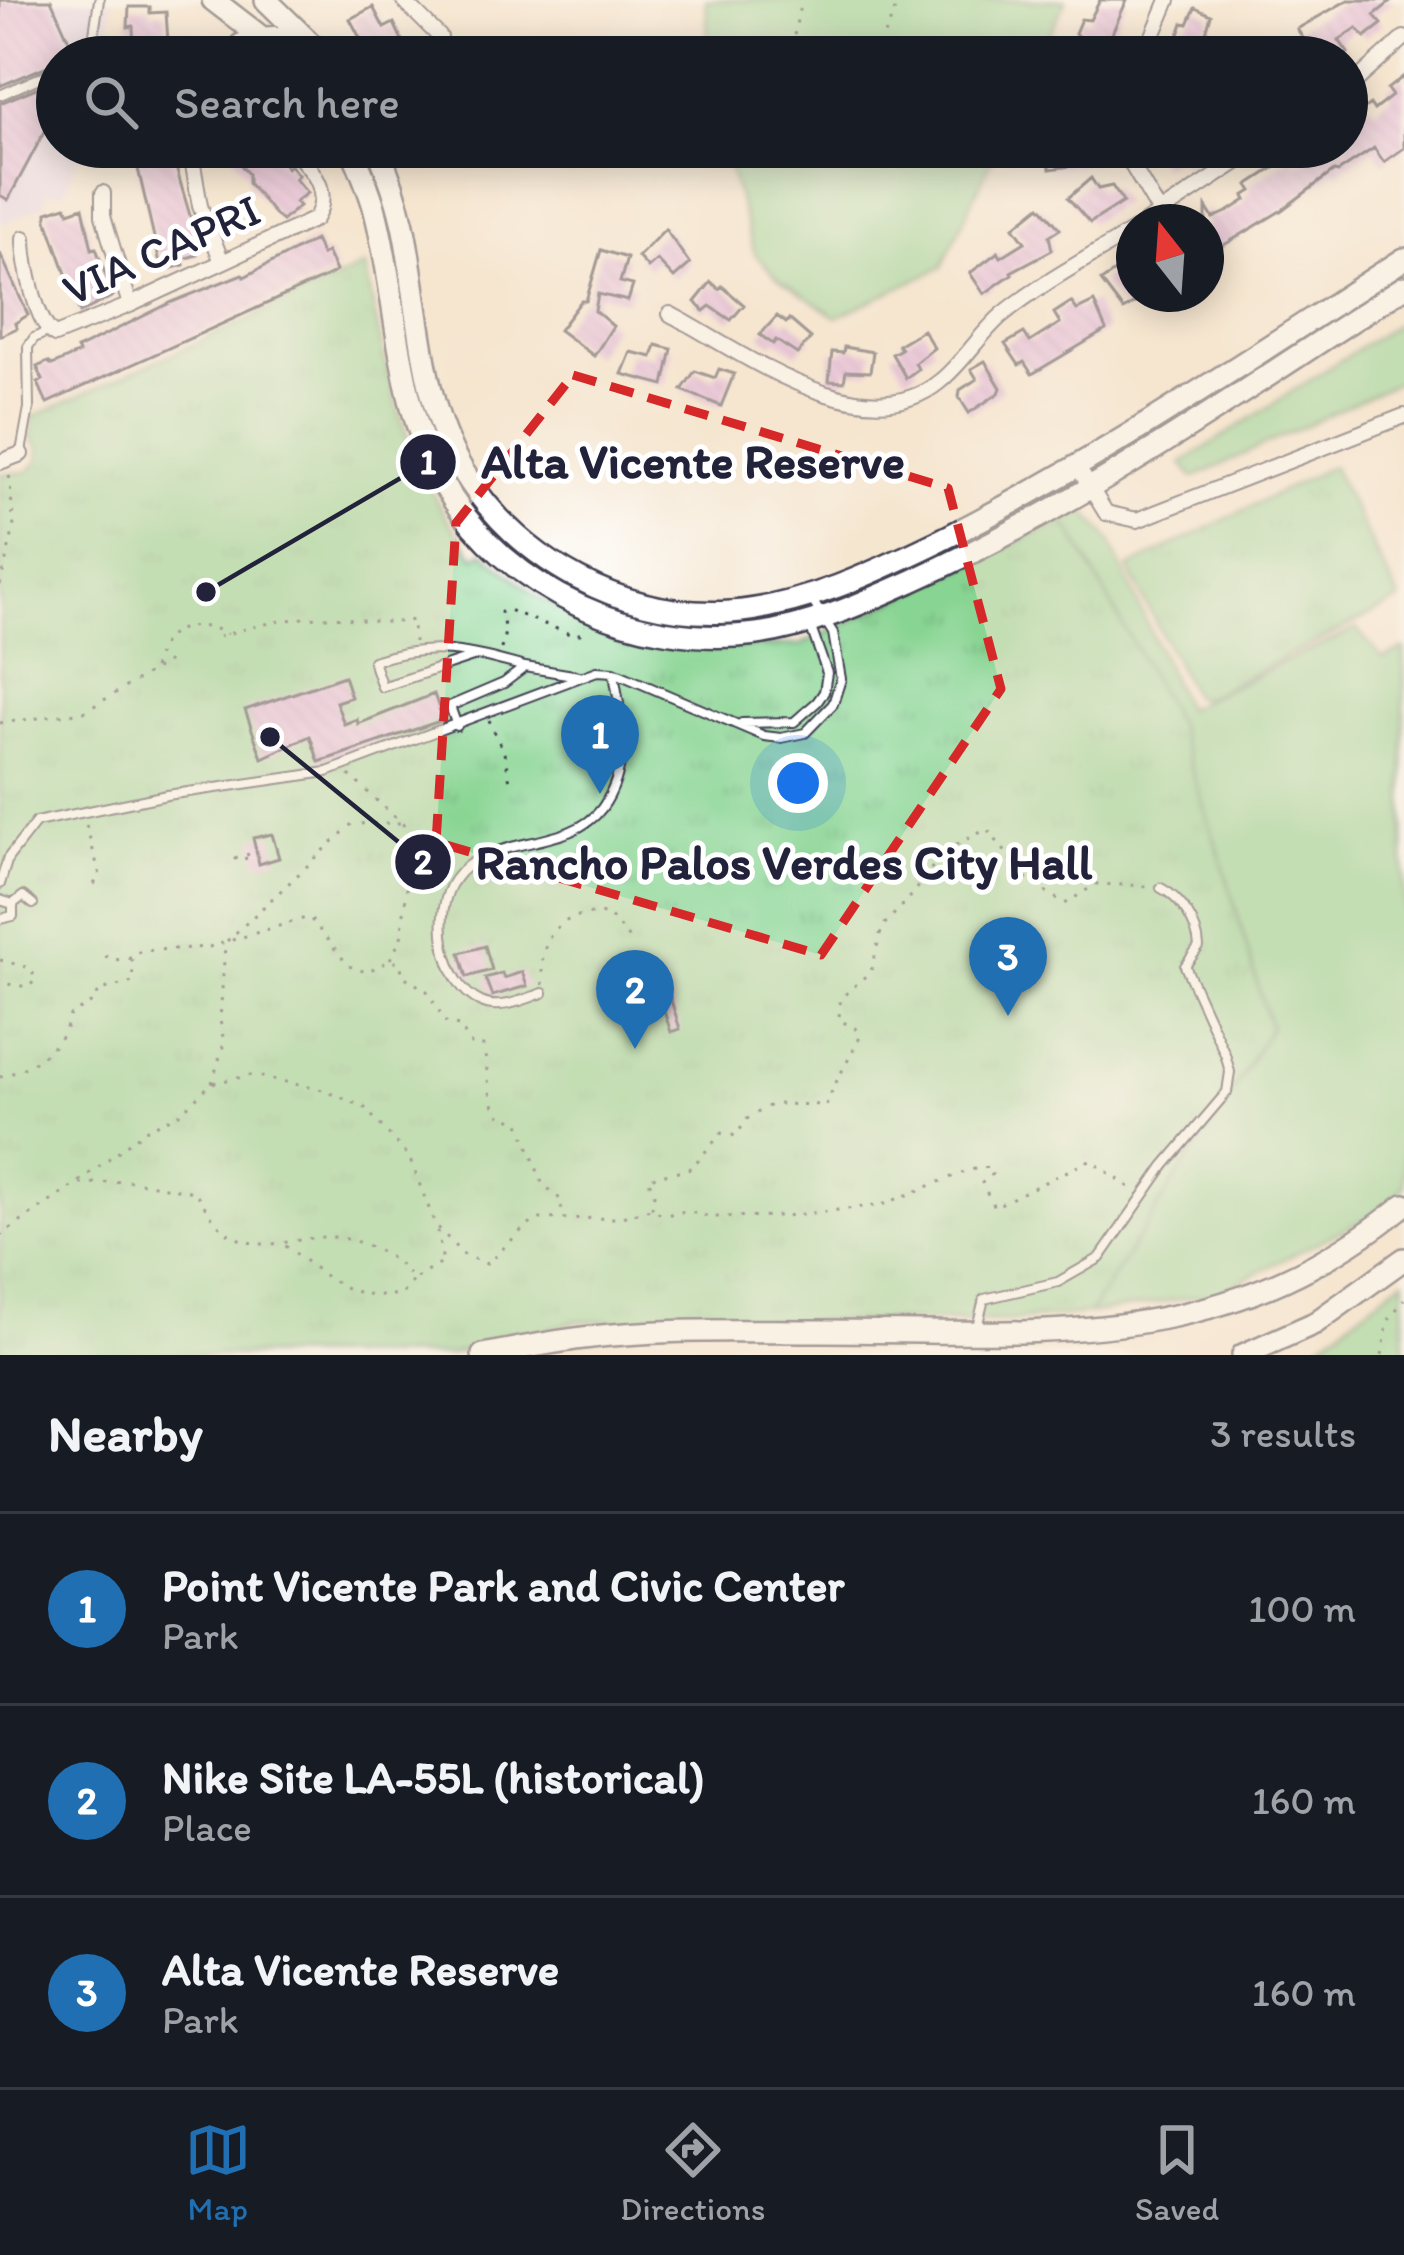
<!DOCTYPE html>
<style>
:root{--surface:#171b24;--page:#20242c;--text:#f1f3f6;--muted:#9ea1a6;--line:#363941;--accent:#1f6fb2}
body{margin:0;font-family:Itim,sans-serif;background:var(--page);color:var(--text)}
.compass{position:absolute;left:1116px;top:204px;width:108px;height:108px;border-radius:50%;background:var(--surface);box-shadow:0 6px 30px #0003;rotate:343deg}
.you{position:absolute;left:798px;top:783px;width:42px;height:42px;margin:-30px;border:9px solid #fff;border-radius:50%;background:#1a73e8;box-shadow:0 0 0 18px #1a73e833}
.badge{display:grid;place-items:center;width:78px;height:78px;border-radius:50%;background:var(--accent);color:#fff;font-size:39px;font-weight:700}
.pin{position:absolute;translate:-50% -99px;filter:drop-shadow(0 3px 6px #0008)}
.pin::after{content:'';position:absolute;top:63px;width:42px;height:36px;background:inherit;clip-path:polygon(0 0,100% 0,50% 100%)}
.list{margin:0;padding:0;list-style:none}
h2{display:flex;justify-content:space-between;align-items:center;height:156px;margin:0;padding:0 48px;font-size:51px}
h2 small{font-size:39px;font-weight:400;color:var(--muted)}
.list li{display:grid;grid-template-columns:78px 1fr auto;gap:36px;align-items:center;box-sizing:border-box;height:192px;padding:0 48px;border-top:3px solid var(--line)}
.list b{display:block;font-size:45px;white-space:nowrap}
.list p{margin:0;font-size:39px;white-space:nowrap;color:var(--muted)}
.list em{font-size:39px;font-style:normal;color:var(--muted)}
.icon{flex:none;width:66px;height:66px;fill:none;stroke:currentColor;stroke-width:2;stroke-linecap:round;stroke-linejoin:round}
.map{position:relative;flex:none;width:1404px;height:1355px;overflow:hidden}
.search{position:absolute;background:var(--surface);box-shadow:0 6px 30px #0003;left:36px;right:36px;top:36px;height:132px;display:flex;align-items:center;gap:30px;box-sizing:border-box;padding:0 42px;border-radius:66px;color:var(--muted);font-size:45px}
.sheet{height:732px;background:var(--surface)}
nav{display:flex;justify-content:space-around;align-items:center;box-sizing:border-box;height:168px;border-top:3px solid var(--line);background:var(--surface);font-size:33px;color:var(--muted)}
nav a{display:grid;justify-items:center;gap:6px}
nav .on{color:var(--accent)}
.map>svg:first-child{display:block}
</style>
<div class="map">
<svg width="1404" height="1355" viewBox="0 0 1404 1355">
<defs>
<pattern id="park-tufts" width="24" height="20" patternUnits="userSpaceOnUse" patternTransform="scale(3)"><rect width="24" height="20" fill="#88d492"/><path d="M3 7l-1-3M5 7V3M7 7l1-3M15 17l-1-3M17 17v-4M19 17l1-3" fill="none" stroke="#75b67f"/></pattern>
<pattern id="building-back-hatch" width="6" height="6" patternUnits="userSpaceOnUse" patternTransform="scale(3)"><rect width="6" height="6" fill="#dda8e2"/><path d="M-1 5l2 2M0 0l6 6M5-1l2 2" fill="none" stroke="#bd90c3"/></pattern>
</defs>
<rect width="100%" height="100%" fill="#fff"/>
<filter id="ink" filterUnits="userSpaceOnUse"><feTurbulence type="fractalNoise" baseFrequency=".00833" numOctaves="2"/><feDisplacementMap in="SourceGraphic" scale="24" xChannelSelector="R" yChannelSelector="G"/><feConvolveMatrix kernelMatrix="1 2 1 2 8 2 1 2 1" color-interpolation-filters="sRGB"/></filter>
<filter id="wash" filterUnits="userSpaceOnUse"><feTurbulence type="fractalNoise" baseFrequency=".004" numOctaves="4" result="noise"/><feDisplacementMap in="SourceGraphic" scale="48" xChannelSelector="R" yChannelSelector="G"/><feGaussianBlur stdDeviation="2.7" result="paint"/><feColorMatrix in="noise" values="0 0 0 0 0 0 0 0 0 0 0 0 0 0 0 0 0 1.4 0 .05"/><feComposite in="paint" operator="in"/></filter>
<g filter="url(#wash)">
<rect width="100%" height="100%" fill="#f5e6d0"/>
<!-- built -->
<path fill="#e1d4f4" d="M0 0H112L106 57H57V147H82L65 193H44L45 205 0 225Z"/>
<!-- grass -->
<path fill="#88d492" stroke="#557b66" stroke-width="3" d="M706 0H1066L1038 57H709Z
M723 147H997L942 267 837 317 779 279 755 254Z
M1404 319V379L1194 478 1182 463Z
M1084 511 1109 539 1185 709 1356 629 1383 658 1404 649V1188L1371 1216 1216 1293 1089 1314 1005 1321H576L439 1355H0V941L745 735 853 621Z
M1404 1279V1355H1305Z"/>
<!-- park -->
<path fill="url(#park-tufts)" stroke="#557b66" stroke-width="3" d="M365 266C386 371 404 472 475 557L483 552 535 595 587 621 646 639 710 647 800 645 1063 521 1071 531 1176 722 1223 865 1270 1027 1235 1088 1089 1314 1005 1321H576L448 1355H0V474L28 472 38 462 39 446 31 438 33 417Z
M1332 466 1400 600 1202 699 1193 696 1128 568Z"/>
<g id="blocks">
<!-- building -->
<path fill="url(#building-back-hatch)" d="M0 0H51L75 54 57 57V62L0 86Z
M1100 0H1127L1113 31 1108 57H1080L1073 54 1080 39 1075 33 1081 19 1090 20Z
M1348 0H1393L1374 15 1382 24 1365 37 1357 28 1339 40 1348 53 1343 57H1279L1303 38 1297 29Z
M129 7H150V13L166 12 169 57H134L133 26 128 27Z
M373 7 384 28 394 23 410 57H370L350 19Z
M1195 8 1211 15 1202 47 1195 57H1171L1183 23 1188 24Z
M1404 76V148L1384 162 1374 148 1338 172 1334 171 1282 210 1214 251 1206 239V207L1213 218 1229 211 1246 200 1244 196 1252 191 1248 185 1291 157 1296 165 1330 147H1347V120L1370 104 1374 110 1392 96 1387 89Z
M48 83 57 108 8 200 0 195V103Z
M133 147H170L196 236 197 255 182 259 184 265 164 270 160 263Z
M227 147H271L287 168 290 165 298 175 295 179 307 193 295 202 299 206 282 221 276 216 248 183V174Z
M1048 147H1098L1099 162 1050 169Z
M1151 147H1212L1183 164 1178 156 1162 166Z
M1091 178 1098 189 1112 186 1123 202 1090 223 1068 198Z
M66 206 69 212 83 207 92 249 96 248 113 296 80 313 47 220V212Z
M1040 206 1060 229 1049 236 1052 250 1011 272 1012 274 984 294 970 273 998 252 1001 257 1025 242 1014 227Z
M665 229 690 264 674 278 657 260 648 268 638 257Z
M315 240 322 255 327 252 336 271 330 275 47 403 38 383 43 380 37 367 48 362 52 365 79 353 77 349 172 302 242 274 244 277Z
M601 250 627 258 620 282 633 285 628 301 598 294 595 311 613 326 594 356 559 330 581 301H586Z
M0 253 28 315 15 323 17 328 0 336Z
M1119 269 1124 277 1134 271V294H1149L1123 310 1101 281Z
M711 282 719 289 722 286 744 305 731 320 710 306 704 311 695 302Z
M1071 302 1077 310 1094 302 1106 330 1032 374 1024 362 1019 365 1005 344 1024 333 1030 342 1060 323 1054 313Z
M777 316 786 323 789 319 811 338 797 354 776 340 773 344 760 335Z
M923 330 934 348 915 363 918 369 906 378 892 354 901 349 898 345Z
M656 345 672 349 664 385 622 374 631 352 652 357Z
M844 347 873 352 870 372 846 371 844 382 829 381 832 352 843 353Z
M985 361 1001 388 999 393 969 413 959 397 960 390 977 379 971 369Z
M719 369 734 374 721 406 682 390 695 371 715 378Z
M344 676 351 697 336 702 344 724 357 719 358 724 434 694 443 720 319 762 310 736 262 758 245 710Z
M272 834 279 858 259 864 253 838Z
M485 946 492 970 467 977 460 953Z
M522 972 527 986 492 996 485 978 502 973 504 978Z
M666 984 680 1029 671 1032 656 988Z"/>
</g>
</g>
<g filter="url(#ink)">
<use href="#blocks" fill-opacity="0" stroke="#423f51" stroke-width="3"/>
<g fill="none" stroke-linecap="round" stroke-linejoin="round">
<defs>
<path id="lane" d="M84 57 91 54 99 0
M0 95 57 70
M21 452 29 408 28 347 34 338 47 332
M476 656 382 687 373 661C432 642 466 651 525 667
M742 723 794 722 817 702 824 692 827 673 810 625
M457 726 450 706 504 683 525 667 579 676
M0 884 8 858 36 822 167 795 327 772 597 671 614 672 764 736 781 738 805 733 833 704 841 679 833 633 810 597
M0 900 13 904 23 896 33 904
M0 919 13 916V904
M543 993C525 999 500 1011 481 1002 441 984 432 910 455 879 487 833 569 853 602 808 631 767 622 719 614 674
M976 1331 984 1299 1058 1282 1100 1258 1164 1166 1227 1092 1230 1072 1225 1054 1185 966 1199 947C1198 925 1181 898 1161 888"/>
<path id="street" d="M403 0 440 37
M198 57V56
M1144 57 1168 0
M1347 89 1404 38
M190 147 200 206 222 262
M1128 147 1133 167 1160 213
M103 193V216L130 305
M1146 222 1260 147
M24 238C24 261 36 325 55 335L130 305 315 219C333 190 311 169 291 147
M670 314C740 351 863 444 939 382 963 363 979 335 1002 315 1042 282 1091 257 1134 230
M0 462 21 454
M1077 466 1106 513 1137 520 1404 416"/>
<path id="primary" d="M213 0 287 57
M266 0 310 43
M241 45C271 32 295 36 321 57
M351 147C360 169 371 192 376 215 399 307 395 403 445 487 509 593 636 649 757 634 810 627 863 603 912 581 1086 503 1243 390 1404 287
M377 147C388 172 397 198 403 225 420 305 419 399 463 471 519 562 624 619 731 612 803 606 873 573 937 542 1100 461 1251 357 1404 259
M483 1355C516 1349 550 1342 583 1338 661 1328 742 1331 821 1331 1043 1331 1219 1355 1404 1205
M1243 1355 1315 1323 1404 1259"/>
</defs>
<!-- lane casing -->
<use href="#lane" stroke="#423f51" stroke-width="12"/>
<!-- street casing -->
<use href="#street" stroke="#423f51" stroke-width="18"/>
<!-- primary casing -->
<use href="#primary" stroke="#423f51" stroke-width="26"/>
<!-- path -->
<path stroke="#423f51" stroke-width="3" stroke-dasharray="3 9" stroke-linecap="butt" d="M784 57 794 35 801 0
M876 57 899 0
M784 147 791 159C805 163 818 159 827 147
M0 585 14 528 9 473
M219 637C250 626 292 617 325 617 356 617 382 626 413 620L414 642
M501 649 505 632 501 612 506 609 570 634H580L584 625
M153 668C157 659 160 646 167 639 181 622 210 624 227 634
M489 720 504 753 511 786
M0 723 84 712 174 658
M349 775 452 869
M86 825 100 875 91 889
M249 854 235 859 250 858
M227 941 352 824 401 823
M105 956 114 960 132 958
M390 959 401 939 407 887 442 865
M0 960 30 968 36 979 29 987 0 983
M543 985C537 937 559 910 608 914L634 945
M0 1077C28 1070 65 1046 70 1015L94 1001 100 990 133 982 132 958 140 951 209 947 309 917 349 966 366 972 389 961 401 963 402 975 427 991 447 1024 459 1026 471 1044 483 1046C489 1070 486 1091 497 1113L520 1123 542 1183 562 1201 561 1214
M212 1083 224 1043 220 1020 225 945
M80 1184 129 1181 195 1192C205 1206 216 1227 231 1235 262 1253 289 1239 323 1237 354 1235 396 1254 413 1280L402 1294C344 1301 328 1276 283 1244
M652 1208 654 1194 648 1178 691 1168 722 1133 736 1136 747 1119 772 1104 826 1105C835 1081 849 1060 860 1037L855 1028 839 1020 840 999 871 971 882 927 914 893 933 866 952 847 987 829 1028 880 1065 904 1096 884 1153 886
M0 1236 76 1184 147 1129 179 1114 212 1083 253 1075 323 1090 364 1107 409 1157 435 1224 462 1254 487 1264 525 1227 540 1219 618 1218 650 1209 665 1215 686 1211 710 1217 785 1216 882 1205 969 1170 989 1167 992 1174 982 1183 994 1207 1090 1160 1134 1190
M416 1278 443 1262 436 1226
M1382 1355 1388 1321 1404 1299"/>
<!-- lane -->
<use href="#lane" stroke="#fff" stroke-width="8"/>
<!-- street -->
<use href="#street" stroke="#fff" stroke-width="14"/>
<!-- primary -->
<use href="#primary" stroke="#fff" stroke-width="21"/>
</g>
</g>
<!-- marked area -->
<path d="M0 0H1404V1355H0ZM573 375 948 488 1001 689 821 955 436 842 456 523Z" fill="#f5e6d0" fill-opacity=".55" fill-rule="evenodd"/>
<path fill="none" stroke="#d62828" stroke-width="9" stroke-dasharray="24 15" stroke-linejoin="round" d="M573 375 948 488 1001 689 821 955 436 842 456 523Z"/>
<g text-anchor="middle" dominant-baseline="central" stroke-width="10" stroke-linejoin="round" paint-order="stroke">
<!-- street labels -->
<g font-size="45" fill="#22223b" stroke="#fff">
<text transform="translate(161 249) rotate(-24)">VIA CAPRI</text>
</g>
</g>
<!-- callouts -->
<path fill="none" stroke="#22223b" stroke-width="4.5" d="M206 592L428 462M270 737L423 862"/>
<g fill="#22223b" stroke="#fff" stroke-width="4.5">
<circle cx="206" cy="592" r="12"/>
<circle cx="270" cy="737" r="12"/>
<circle cx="428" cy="462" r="30"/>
<circle cx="423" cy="862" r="30"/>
</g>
<g font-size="36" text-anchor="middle" font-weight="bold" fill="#fff">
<text x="428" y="474">1</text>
<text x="423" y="874">2</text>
</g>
<g font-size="48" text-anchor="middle" font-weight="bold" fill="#22223b" stroke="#fff" stroke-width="10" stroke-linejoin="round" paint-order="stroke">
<text x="693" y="478">Alta Vicente Reserve</text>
<text x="784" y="879">Rancho Palos Verdes City Hall</text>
</g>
</svg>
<svg class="compass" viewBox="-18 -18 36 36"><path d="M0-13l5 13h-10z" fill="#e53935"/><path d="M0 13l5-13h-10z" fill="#9ea1a6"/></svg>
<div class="you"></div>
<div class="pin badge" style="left:600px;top:794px">1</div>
<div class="pin badge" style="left:635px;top:1049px">2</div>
<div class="pin badge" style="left:1008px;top:1016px">3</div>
<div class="search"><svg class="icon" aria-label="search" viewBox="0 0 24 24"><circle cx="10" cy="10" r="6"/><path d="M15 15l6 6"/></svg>Search here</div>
</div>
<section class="sheet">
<h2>Nearby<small>3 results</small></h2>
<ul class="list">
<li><span class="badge">1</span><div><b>Point Vicente Park and Civic Center</b><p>Park</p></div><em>100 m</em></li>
<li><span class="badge">2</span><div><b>Nike Site LA-55L (historical)</b><p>Place</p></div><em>160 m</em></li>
<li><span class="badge">3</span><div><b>Alta Vicente Reserve</b><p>Park</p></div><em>160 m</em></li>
</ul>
</section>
<nav>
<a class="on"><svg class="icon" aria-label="map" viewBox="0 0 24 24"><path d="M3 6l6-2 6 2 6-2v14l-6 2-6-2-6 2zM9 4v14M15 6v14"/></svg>Map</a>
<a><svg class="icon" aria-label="directions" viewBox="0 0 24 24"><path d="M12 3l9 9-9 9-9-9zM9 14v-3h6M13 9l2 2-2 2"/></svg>Directions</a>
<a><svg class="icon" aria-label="saved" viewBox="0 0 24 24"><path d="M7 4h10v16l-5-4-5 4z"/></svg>Saved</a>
</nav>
